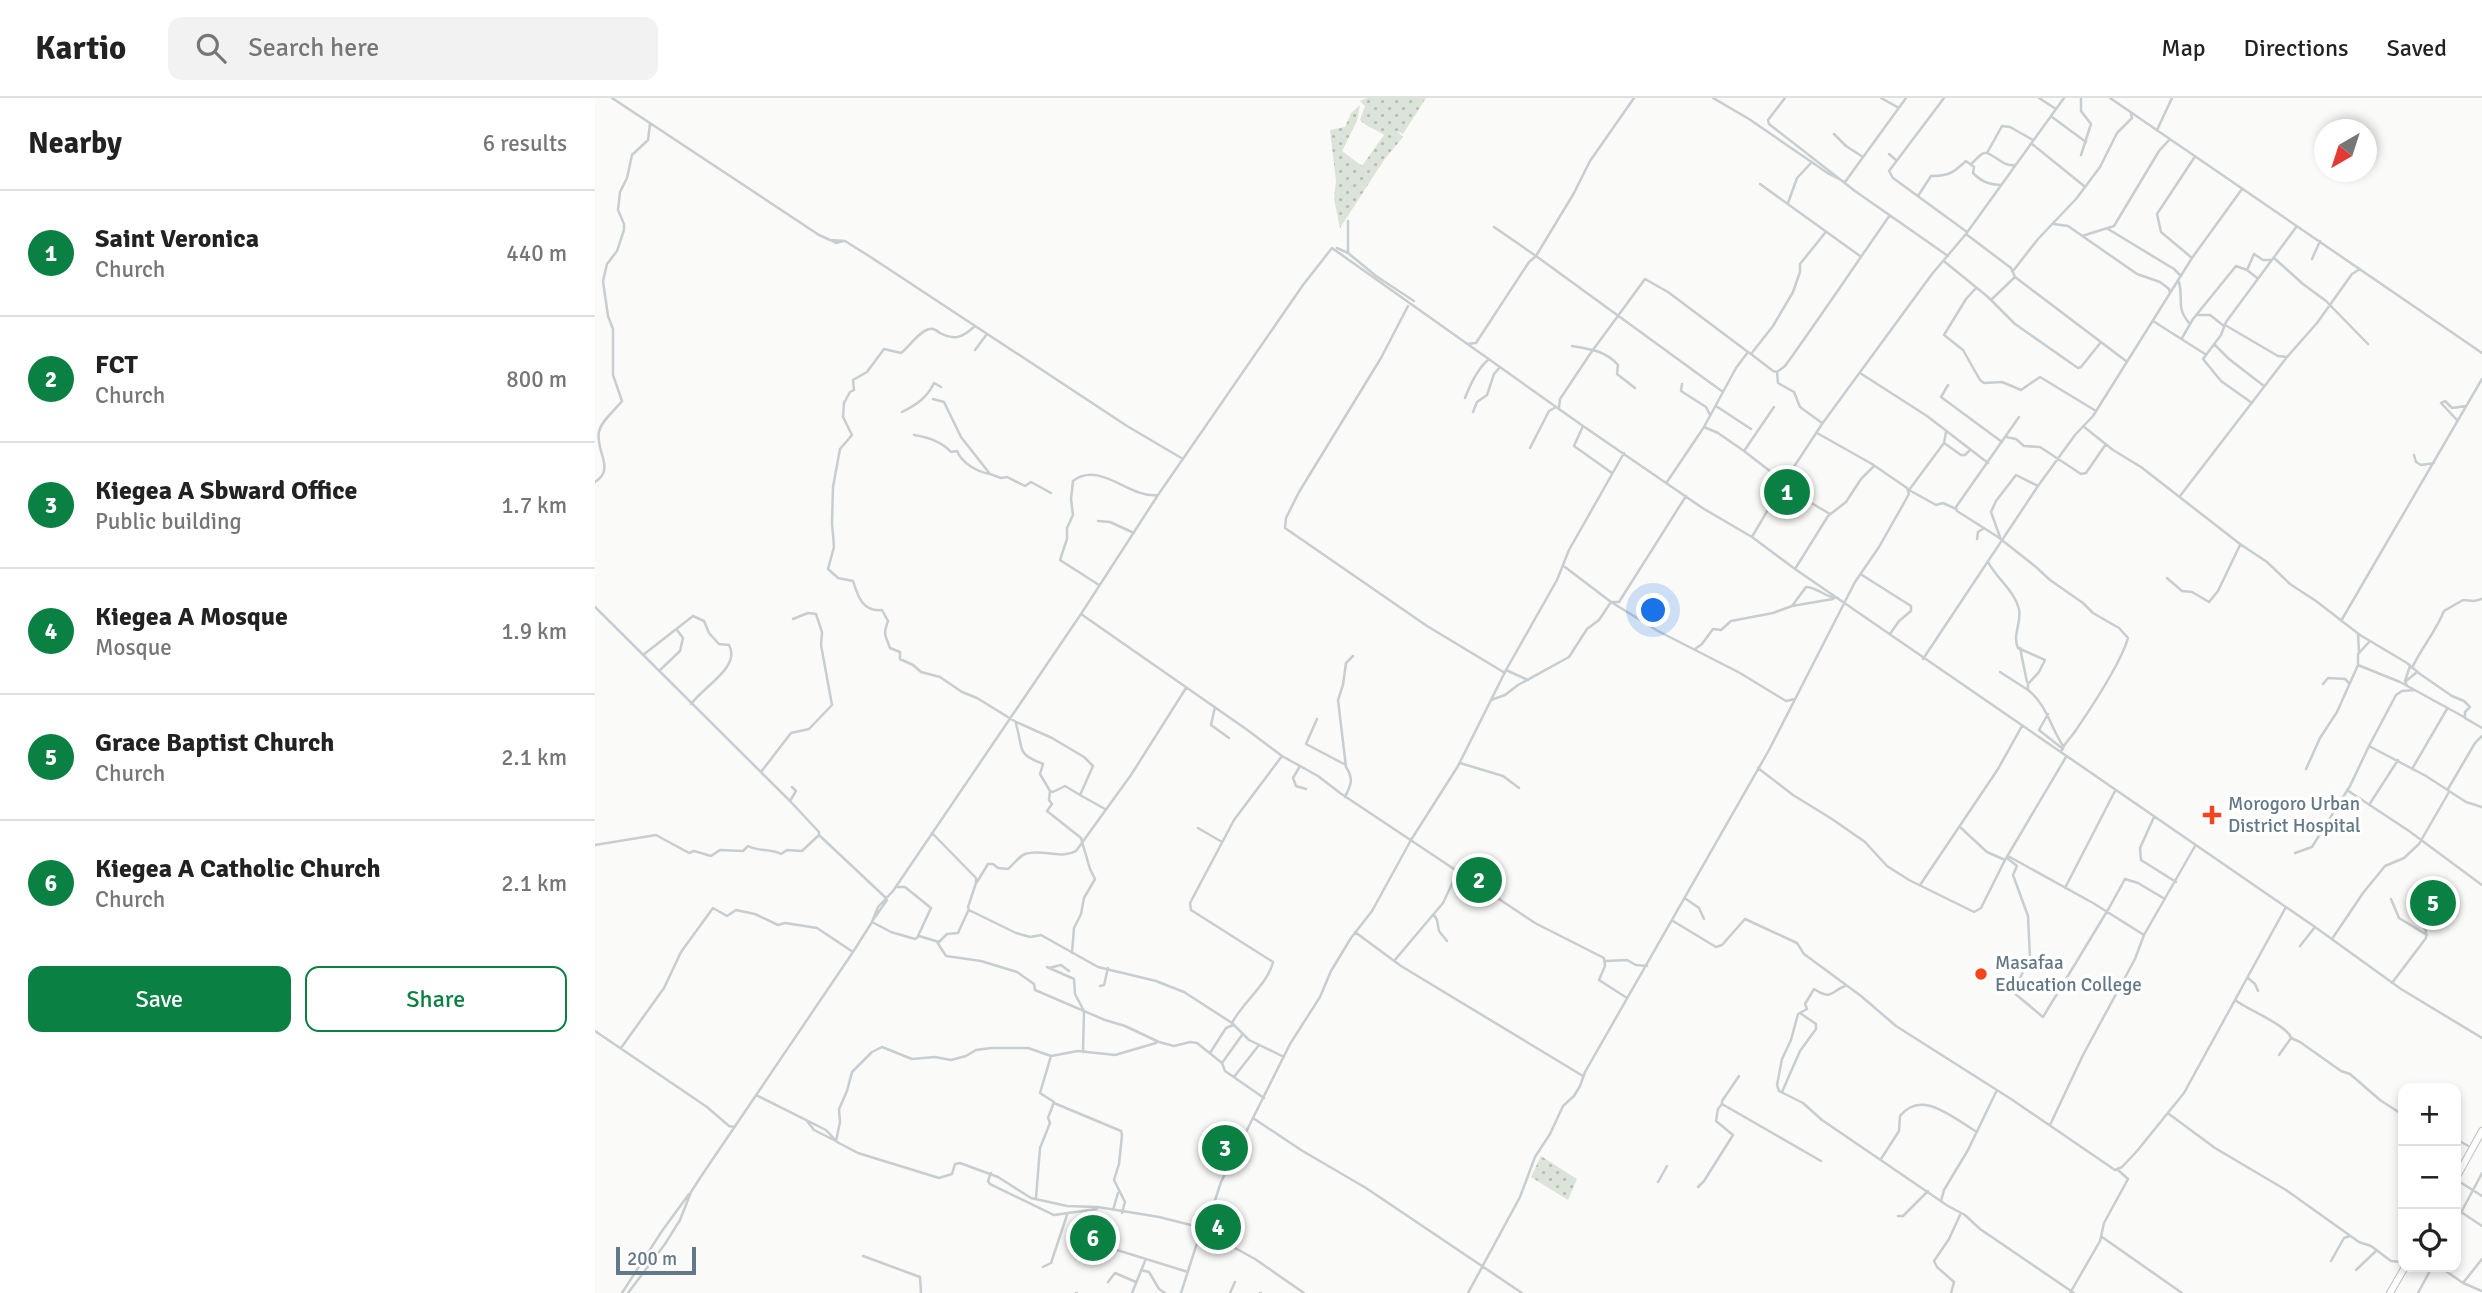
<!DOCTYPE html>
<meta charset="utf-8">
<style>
:root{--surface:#fff;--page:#f2f2f2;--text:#222;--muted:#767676;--line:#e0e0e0;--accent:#0b8043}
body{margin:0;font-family:Signika,sans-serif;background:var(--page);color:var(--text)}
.controls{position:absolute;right:21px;bottom:21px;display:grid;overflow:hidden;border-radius:14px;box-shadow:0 4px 10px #0003}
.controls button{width:63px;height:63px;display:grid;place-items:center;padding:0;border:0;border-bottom:2px solid var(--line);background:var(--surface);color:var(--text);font:35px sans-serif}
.compass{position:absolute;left:1719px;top:21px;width:63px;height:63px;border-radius:50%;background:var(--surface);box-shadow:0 4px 10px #0003;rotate:219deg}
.scale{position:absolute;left:21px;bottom:18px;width:80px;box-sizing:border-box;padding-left:7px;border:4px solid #627886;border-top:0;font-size:19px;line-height:24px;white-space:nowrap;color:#627886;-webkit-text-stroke:5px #fff;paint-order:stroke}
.you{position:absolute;left:1059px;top:513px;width:24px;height:24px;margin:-18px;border:5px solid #fff;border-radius:50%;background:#1a73e8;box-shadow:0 0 0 10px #1a73e833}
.badge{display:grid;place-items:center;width:46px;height:46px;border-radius:50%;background:var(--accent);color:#fff;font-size:23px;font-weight:700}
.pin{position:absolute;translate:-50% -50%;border:4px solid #fff;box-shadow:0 2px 7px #0006}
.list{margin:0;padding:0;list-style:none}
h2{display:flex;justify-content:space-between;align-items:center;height:91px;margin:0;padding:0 28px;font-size:30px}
h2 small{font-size:23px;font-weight:400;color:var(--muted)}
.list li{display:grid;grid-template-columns:46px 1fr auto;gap:21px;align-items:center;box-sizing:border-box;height:126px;padding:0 28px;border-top:2px solid var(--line)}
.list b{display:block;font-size:26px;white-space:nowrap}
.list p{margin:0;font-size:23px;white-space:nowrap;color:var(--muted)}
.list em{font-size:23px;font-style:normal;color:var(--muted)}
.actions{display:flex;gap:14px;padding:21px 28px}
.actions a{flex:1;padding:16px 0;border:2px solid var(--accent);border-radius:14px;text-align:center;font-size:24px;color:var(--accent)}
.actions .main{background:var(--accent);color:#fff}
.icon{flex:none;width:38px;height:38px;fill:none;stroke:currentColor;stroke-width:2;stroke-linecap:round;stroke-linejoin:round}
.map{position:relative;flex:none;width:1887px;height:1195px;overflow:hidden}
header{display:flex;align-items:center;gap:42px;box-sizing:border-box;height:98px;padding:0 35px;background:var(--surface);border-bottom:2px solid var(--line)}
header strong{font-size:33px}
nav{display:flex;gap:38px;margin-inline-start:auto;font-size:24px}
.search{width:490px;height:63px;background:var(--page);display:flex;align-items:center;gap:18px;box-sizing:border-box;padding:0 24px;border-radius:14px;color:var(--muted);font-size:26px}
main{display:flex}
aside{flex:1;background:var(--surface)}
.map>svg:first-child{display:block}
</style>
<header>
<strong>Kartio</strong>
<div class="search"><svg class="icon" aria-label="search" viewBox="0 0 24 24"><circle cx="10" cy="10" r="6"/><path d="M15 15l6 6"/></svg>Search here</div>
<nav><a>Map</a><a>Directions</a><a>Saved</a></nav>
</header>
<main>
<aside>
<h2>Nearby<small>6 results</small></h2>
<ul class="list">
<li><span class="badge">1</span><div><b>Saint Veronica</b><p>Church</p></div><em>440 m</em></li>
<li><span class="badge">2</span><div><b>FCT</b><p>Church</p></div><em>800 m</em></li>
<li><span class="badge">3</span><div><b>Kiegea A Sbward Office</b><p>Public building</p></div><em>1.7 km</em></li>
<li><span class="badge">4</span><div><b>Kiegea A Mosque</b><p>Mosque</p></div><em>1.9 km</em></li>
<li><span class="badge">5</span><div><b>Grace Baptist Church</b><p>Church</p></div><em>2.1 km</em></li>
<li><span class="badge">6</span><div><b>Kiegea A Catholic Church</b><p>Church</p></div><em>2.1 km</em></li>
</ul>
<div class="actions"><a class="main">Save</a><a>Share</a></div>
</aside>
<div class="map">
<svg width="1887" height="1195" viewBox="0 0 1887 1195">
<defs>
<pattern id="grass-dots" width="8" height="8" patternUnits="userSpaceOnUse" patternTransform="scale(1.75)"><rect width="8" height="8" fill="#dce3d8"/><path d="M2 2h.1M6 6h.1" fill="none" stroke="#b6bdb5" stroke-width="1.8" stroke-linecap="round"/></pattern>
</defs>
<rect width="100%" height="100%" fill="#fafaf8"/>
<!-- grass -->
<path fill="url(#grass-dots)" d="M772 0H831L808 36 802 33 808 39 789 62 745 130 739 101 741 83 735 32 750 29 756 15 765 7 762 23 747 53 767 68 789 37C781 31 773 30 765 22L770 8 765 3Z
M946 1058 982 1081 973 1102 936 1079Z"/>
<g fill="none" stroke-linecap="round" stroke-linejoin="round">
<defs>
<path id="trunk" d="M1861 1080 1887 1033
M1795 1195 1810 1169"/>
</defs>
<!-- trunk casing -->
<use href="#trunk" stroke="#bcc0c3" stroke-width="8"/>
<!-- minor -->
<path stroke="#c8cdd0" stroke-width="2.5" d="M17 0 224 137 235 142 250 143 274 158 532 328 588 361
M1039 0 995 63 979 95 941 158 1128 294
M1118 0 1154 21 1234 76 1250 84 1311 0
M1190 0 1173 22 1174 26 1260 93 1353 158
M1286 0 1304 10
M1349 0 1294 73 1298 80 1372 134
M1444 0 1461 11
M1486 0V13L1496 26 1486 57
M1515 0 1887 255
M1457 19 1491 44
M1562 32 1577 0
M1239 36 1251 48 1268 59
M1437 46 1489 88
M1392 55 1407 28 1415 29 1438 42
M1294 56 1301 62
M1376 66C1379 64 1385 56 1389 55 1397 53 1406 69 1420 67
M1165 86 1265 158
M1323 98 1336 78C1354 78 1358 75 1371 63L1379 69 1378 75C1387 84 1393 86 1405 87
M1193 105 1202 80 1217 64
M1459 126 1473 128 1542 176 1565 184 1574 191 1575 195
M1513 131 1579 171 1586 178
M1371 136 1416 170 1420 179
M1487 138 1519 128 1564 53 1574 42
M235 142 241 145 248 143
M742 150 753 155 781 178 819 203
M753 155V123
M1597 160 1566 134 1562 116 1599 60
M1679 160 1708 186 1731 203 1773 246
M1717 161 1725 143
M1350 164 1393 199 1420 226 1483 270 1486 269 1506 244
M1652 172 1659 156 1668 162H1677
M1418 173 1443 141 1481 101 1505 69 1522 35 1537 20 1536 16
M1584 184C1589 202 1580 209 1595 226
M1381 190 1371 201 1349 237 1368 252 1385 282 1389 285 1407 284 1426 292 1445 279 1501 313
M1397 201 1420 179 1531 263
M813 208 786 260 704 394 691 420 690 430 832 528 910 575
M1602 217H1615L1629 228
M1558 223 1610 256
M1630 227 1683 258 1692 259
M380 228C368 239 360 243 345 235 342 233 339 230 335 231 325 232 314 249 306 255L289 251 272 274 258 282 259 292 255 294 249 305 248 319 257 337 245 351 238 389 237 425 239 449 233 471 243 480 258 483C263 499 268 514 287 512L293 523C288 537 290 536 295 550L305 554V561L318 567 326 574 345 579 367 594 382 600 421 624 457 640 489 659 498 668 485 697 510 711
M1587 240 1598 221 1641 168 1652 172 1662 180
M872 246 881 245 934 164 941 158 899 129
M1619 246 1634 261 1669 288
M977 248C995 251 1011 253 1023 267L1022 276 1040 290
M380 252 392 236
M1156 256 1178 273 1182 274 1190 268C1226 218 1260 167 1295 117
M1182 274 1183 285 1199 294 1205 309 1227 325
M1265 275 1332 318 1393 365
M1087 286 1086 293 1111 309 1115 317
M1353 287 1346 299 1407 344
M870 300C875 287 883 270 894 261
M338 301 349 304 366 339 395 376 406 380 412 379 430 388 436 384 456 395
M1657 305 1626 283 1608 261 1626 237 1631 224 1702 128
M1121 308 1156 331
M1179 309 1149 353 1189 384
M964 310 965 301 995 256 1050 181 1073 194 1153 254
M307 314C321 307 332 300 339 285L346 289
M878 314 882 304 892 297 899 276 905 269
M1424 319 1361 409 1362 413 1403 439 1441 469 1455 482 1488 505 1498 515 1524 530 1533 540C1526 564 1496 610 1481 632 1476 640 1469 645 1466 654
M1862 322 1846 305 1850 303 1857 310 1871 308
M988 328 979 348 1017 375
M1488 328 1518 352 1546 369 1645 446 1672 464 1695 486 1721 503 1765 537 1812 565 1825 576 1857 598 1869 603 1875 609 1870 614V620L1887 630
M1109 329 1123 335 1149 353
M319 337C332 339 347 344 356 354L362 353C367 365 382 374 395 376
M1411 339 1421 341 1429 348 1445 349 1486 376 1491 375 1511 346
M1349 345 1366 357H1370L1374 353
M935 350 954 313 961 309
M1819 357 1821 364 1826 367 1839 365
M0 384C21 371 0 353 4 334 6 323 20 312 27 303L18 277V231L13 218 8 183 12 166 22 153 29 132V126L23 112 25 94 32 80 37 57 53 42 55 26
M1072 384 1109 329 1141 270 1153 254 1156 256 1178 228 1198 194 1205 174V166L1230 135
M1314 392 1349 345 1351 334
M1314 392 1341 407 1348 405 1361 411
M1585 398 1692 259 1722 225 1757 176 1765 171
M1218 406 1235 416
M503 423 515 424 539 435
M1157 439 1189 384 1227 326 1337 176 1371 136 1469 0
M1405 439 1396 414 1401 403 1421 377 1443 388
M1382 441 1383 434 1389 430
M1393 464C1402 481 1419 492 1424 511 1427 524 1417 537 1423 550L1450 562 1444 574 1433 586V592C1452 607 1455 628 1468 648
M970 469 1016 504 1063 533 1145 575 1191 603 1200 601
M1200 471 1233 418 1251 404 1266 381 1279 368
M1267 477 1316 508V513L1304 523 1295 536
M1572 480 1587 493 1597 494 1614 504 1623 493 1645 447
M504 487 465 462 472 441V430L478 417 476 401 478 383C505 362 535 401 563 397
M1197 508 1238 501
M0 509 195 703 224 734V737L291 800
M486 516 651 631 687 658 723 678 745 695 940 825 1009 860 1010 868 1004 882 1032 900
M1746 523 1887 281
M1763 536 1764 554
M1775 543 1763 556V567L1805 584 1869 619
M1425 550 1432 584
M1100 551 1107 546 1118 531 1126 532 1136 523 1178 515 1197 508 1211 489C1223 489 1232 501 1243 500
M48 557 98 518 109 523 114 535 124 546 134 547C146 569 109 588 96 606
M1328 561 1443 388 1480 337 1498 318 1597 160 1647 91
M1817 570C1827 549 1841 533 1849 513L1868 502 1879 503 1887 501
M911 572 933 582
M64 573 85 553 88 540 82 532
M1405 574 1433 592
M1811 583 1822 574
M1728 586 1733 580 1750 581 1754 585
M1812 588 1810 583 1815 568
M1819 592 1807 593 1801 597 1774 648 1831 678 1871 704 1887 709
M896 602 910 597 923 587 974 559 992 531 1004 522 1016 504H1024L1091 398
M620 609 616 627 634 640
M1453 616 1444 632 1468 651
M722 621 711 646 751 667
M421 626C429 652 420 655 448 666L445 676 455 693 458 694 470 688 485 697
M865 665 908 678 924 690
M705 668 698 680 701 688 711 691
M1163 670 1198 697 1237 721 1270 744 1292 768 1314 782 1379 814 1386 810 1410 762 1471 659
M1711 671 1725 640 1742 614 1763 567
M1817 671 1852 611
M166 674 196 635 214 631 237 607 226 547 227 534 221 516 213 515 198 521
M1853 691 1880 645 1887 638
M1752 692 1814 733 1887 787
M455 693 454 702 457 706 452 713 486 740 495 771 500 781 489 800 486 816 479 830 477 855
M750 699C756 687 759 681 751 669L743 602 748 587 751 565 758 558
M195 703 201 693 197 689
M1774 707 1803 662
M1559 719 1545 750 1546 762 1581 784
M603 730 627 744
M1366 730 1392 754 1410 762
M337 735 381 780V785L373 809 374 812
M0 747 61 737 94 755 99 753 116 758 125 752 148 753 153 748C164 754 175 750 186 756L192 752 207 753 224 737
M1700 755 1717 749 1755 688 1774 648
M1413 758 1498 805 1549 837
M1412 760 1422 768 1418 777 1433 818 1435 860 1418 894
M382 784 393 766H398L403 770 413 771C419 766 423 759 430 756 447 750 464 762 481 753L536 677 591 590
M1325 787 1403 671 1427 628
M301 789H310L336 810 323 838
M1470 790 1520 693
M1091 801 1104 810 1109 821
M1796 801 1804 820 1832 837
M839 817 842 822 844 833 852 843
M278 822 292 802
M1078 823 1121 849 1127 847 1150 821 1202 845 1209 856 1266 898 1301 928 1416 1001 1520 1072 1527 1069 1542 1053 1589 995 1691 809
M277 824 296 834 320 841 324 838 344 844 352 836 363 835 373 813H376L421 835 435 839 446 837 503 869 561 883 589 894 637 925 654 942 689 959
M760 834 806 868 988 978
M1737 841 1768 795 1790 768 1809 760 1824 746 1854 694
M342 844 351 858 386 863 422 874 439 886 440 892 510 922 530 928 564 944 579 948 595 944 602 945 627 965 630 973 669 1000
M1705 848 1720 829
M799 863 848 805 863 773
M1011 863 1032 862 1041 867 1052 868
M452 869 479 881 480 896 489 913 488 954
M454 870 466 867 474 873
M1653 880 1660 886 1663 893
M1797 885 1831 840V833L1825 824 1828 806
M505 888 509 887 513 870
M1250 888C1236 893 1237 903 1219 891L1210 906 1212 911 1203 916 1196 942 1187 961 1182 987 1184 993 1208 1005 1227 1022 1353 1108 1370 1117 1385 1131 1479 1195
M1418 894 1448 919 1514 810 1530 781 1543 785 1570 801
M1640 902C1653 912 1692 927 1696 940L1684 957
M637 925C647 905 673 886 678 864L596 812 595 805 639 722 687 658
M0 933 112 1009 134 1028 140 1029
M1696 940 1705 944 1746 973 1755 976 1785 1002 1808 1017
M26 950 69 890 86 854 118 810 132 818 141 812 160 816 183 827 190 825 222 830 258 854
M615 955 631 930 638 927
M627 965 647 937
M1144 978 1127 1003V1006L1226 1063
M639 979 664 947
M1187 994 1205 953 1221 931V926L1205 915
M161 997 231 1032 242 1044 263 1055 344 1080 357 1076 360 1066 365 1065 403 1079 436 1100 472 1108 503 1109 564 1119 616 1132 631 1145 660 1161 709 1195
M459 1005 526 1033 527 1037 524 1066 519 1082 530 1104 527 1115
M1574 1016 1620 1050 1691 1092 1764 1144 1776 1148 1796 1163 1808 1164
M658 1020 706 1052 771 1090 927 1195
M212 1023 219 1032 241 1043 245 1024 244 1011 252 993 257 974 277 954 287 949 317 961 340 959 356 962 371 958 381 952 396 950H433L456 958
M1455 1027 1488 957 1540 861 1549 837 1600 748
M1861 1041 1875 1049
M1286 1061 1304 1033 1305 1018C1327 990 1359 1021 1382 1034
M396 1075 393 1083 395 1086 459 1117 502 1111
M1863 1079 1865 1084 1887 1098
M1063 1084 1072 1068
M1103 1089 1109 1083 1138 1037 1121 1023 1123 1011 1127 1006
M441 1100 445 1050 455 1025 453 1020 459 1004 445 995 456 958 483 953 520 957 561 945
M1346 1103 1349 1092 1373 1052 1401 994
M518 1112 523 1095
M1866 1114 1887 1128
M1303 1118H1308L1333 1093
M1861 1124 1887 1075
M1507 1139 1587 1195
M496 1144 593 1174
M268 1158 325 1179 326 1195
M1736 1163 1749 1140 1755 1138
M448 1169 456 1165 472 1117
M1845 1169 1868 1185 1887 1193
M546 1172 554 1174 564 1191 570 1195
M1761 1172 1782 1152
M513 1184 520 1175 541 1184
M1868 1185 1887 1161
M27 1195 67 1133 94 1096
M33 1195 70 1146 85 1122 96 1094 107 1077 258 854 277 824 283 809 298 793 486 516 563 397 708 187 737 150 988 328 1109 411 1157 439 1200 471 1720 829 1806 891 1887 940
M481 1195H482
M537 1195 550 1163
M586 1195 601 1148 611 1130 626 1084 695 946 725 899 736 873 756 840 777 813 816 742 863 668 911 572 962 482 974 452 1029 355
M635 1195 640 1184
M665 1195H666
M873 1195 925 1099 940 1059 955 1036 968 1008 979 998 985 988 990 974 1174 652 1260 484 1284 449 1314 396 1312 390 1277 366 1222 335
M1356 1195 1359 1184 1342 1169 1339 1163 1354 1141 1365 1117
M1475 1195 1505 1143 1509 1125 1533 1081 1522 1071
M1823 1195 1837 1169"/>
<!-- trunk -->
<use href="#trunk" stroke="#fff" stroke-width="6"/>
</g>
<!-- markers -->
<g fill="#f5451d" stroke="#fff" stroke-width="2.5">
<path d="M1613.5 706.5h7v7h7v7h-7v7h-7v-7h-7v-7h7z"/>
<circle cx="1386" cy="876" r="7"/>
</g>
<g text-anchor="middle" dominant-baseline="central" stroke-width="7" stroke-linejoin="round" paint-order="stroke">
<!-- poi labels -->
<g font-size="19" fill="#627886" stroke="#fff" text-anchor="start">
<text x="1633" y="706">Morogoro Urban<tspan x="1633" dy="22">District Hospital</tspan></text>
<text x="1400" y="865">Masafaa<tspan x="1400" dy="22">Education College</tspan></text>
</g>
</g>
</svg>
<div class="controls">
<button>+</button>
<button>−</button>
<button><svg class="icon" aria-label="locate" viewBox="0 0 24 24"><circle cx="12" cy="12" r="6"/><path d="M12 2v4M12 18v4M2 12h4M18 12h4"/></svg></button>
</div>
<svg class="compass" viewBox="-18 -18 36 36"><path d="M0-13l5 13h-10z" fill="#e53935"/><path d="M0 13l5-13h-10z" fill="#767676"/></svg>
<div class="scale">200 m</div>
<div class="you"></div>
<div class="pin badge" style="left:1192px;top:394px">1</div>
<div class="pin badge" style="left:884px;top:782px">2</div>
<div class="pin badge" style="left:630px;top:1050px">3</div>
<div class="pin badge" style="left:623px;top:1129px">4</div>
<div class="pin badge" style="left:1838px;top:805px">5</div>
<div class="pin badge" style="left:498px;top:1140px">6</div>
</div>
</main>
